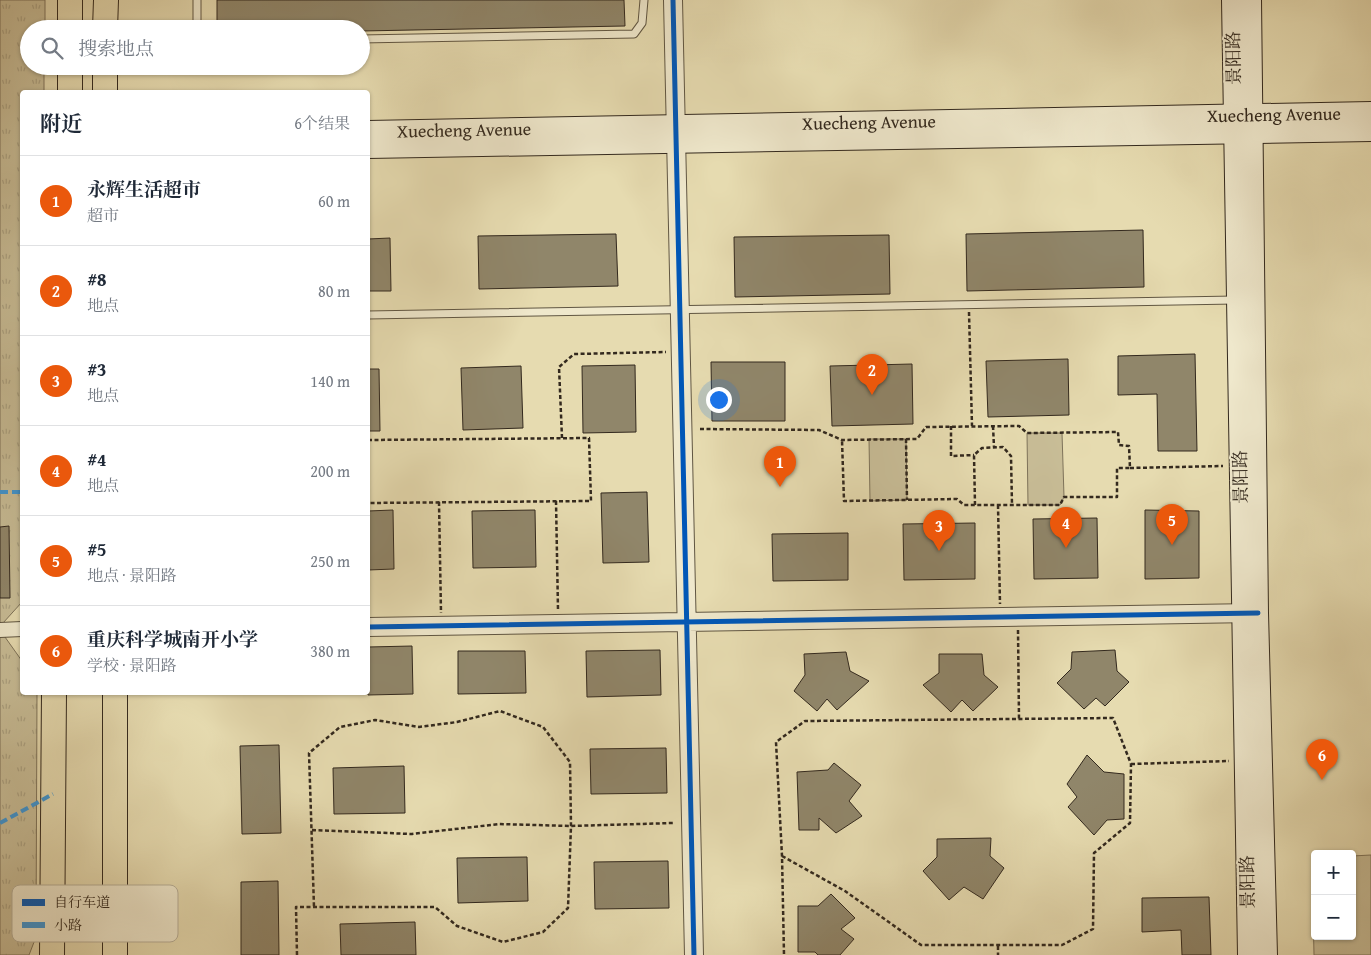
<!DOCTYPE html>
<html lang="zh">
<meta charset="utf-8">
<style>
:root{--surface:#fff;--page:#f6f6f7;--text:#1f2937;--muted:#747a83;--line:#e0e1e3;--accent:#ea580c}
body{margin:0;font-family:"Gentium Book Plus","Noto Serif SC",serif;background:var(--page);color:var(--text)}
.controls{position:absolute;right:15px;bottom:15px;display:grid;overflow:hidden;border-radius:5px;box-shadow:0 1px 4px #0004}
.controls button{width:45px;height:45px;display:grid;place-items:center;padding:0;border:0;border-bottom:1px solid var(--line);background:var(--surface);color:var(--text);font:25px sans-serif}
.you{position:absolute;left:718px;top:399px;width:18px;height:18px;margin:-12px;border:4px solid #fff;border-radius:50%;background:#1a73e8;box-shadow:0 0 0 8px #1a73e833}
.badge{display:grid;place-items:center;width:32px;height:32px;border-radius:50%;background:var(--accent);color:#fff;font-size:16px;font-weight:700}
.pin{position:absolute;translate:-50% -41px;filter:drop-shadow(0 1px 2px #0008)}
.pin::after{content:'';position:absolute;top:26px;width:18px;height:15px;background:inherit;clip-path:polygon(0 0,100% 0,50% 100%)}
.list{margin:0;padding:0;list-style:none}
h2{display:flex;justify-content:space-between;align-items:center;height:65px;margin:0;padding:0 20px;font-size:21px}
h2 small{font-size:16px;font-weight:400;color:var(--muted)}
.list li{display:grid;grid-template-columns:32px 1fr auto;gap:15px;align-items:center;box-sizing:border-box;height:90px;padding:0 20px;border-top:1px solid var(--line)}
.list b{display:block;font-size:19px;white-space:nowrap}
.list p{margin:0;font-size:16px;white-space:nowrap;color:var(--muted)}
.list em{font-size:16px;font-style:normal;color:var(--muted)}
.icon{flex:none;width:28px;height:28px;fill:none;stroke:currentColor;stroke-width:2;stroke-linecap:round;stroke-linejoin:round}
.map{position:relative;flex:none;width:1371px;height:955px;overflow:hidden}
.search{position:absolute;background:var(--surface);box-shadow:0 1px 4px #0004;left:20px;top:20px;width:350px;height:55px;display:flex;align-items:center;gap:12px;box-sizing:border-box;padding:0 18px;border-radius:28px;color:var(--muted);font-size:19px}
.panel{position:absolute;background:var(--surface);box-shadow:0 1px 4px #0004;left:20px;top:90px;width:350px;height:605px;border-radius:5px}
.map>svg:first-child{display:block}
</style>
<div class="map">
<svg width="1371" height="955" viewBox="0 0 1371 955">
<defs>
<pattern id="park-tufts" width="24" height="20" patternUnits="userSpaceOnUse" patternTransform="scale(1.25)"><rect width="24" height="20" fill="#c8bd97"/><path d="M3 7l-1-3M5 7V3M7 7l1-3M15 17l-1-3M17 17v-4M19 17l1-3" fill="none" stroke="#aca282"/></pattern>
</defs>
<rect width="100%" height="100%" fill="#e6dbb0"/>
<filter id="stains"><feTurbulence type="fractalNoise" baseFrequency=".004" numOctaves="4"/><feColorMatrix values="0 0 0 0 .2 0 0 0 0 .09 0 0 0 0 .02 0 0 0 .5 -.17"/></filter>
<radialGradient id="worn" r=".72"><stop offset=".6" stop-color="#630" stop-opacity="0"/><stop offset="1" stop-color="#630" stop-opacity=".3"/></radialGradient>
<!-- park -->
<path fill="url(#park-tufts)" stroke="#7e735a" d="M0 0H45V29H29V66H44V92H22V602L3 623H0Z
M0 630 22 661V692L37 693 36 937 29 955H0Z"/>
<!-- pitch -->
<path fill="#c8bd97" stroke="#7e735a" d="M1027 433H1062L1064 497 1060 505H1028Z
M906 439 907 500 870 501 869 439Z
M1371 855V955H1314L1312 856H1315V936H1352V856Z"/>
<!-- building -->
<path fill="#90866a" stroke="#33291e" d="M217 0H624L625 26 361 31V29H217Z
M1143 230 1144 287 967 291 966 234Z
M616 234 618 286 479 289 478 236Z
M889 235 890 294 735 297 734 237Z
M390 238 391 291H368V239Z
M1195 354 1197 451H1158L1157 394 1118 395V356Z
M1068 359 1069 415 988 417 986 361Z
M711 362H785V421H712Z
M912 364 913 424 832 426 830 366Z
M635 365 636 432 583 433 582 366Z
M521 366 523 428 463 430 461 368Z
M368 369H379L380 431H368Z
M647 492 649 562 603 563 601 493Z
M393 510 394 569 368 570V511Z
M535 510 536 567 473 568 472 511Z
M1145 510 1199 511V578L1145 579Z
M1097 518 1098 578 1034 579 1033 519Z
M975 523V579L904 580 903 524Z
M9 526 10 598H0V527Z
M848 533V580L773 581 772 534Z
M412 646 413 694 368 695V647Z
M660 650 661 695 587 697 586 651Z
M1115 650 1117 671 1129 682 1105 706 1096 698 1084 709 1057 683 1071 669 1072 652Z
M458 651H525L526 693 458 694Z
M846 652 850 671 869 681 837 710 827 699 817 711 794 691 805 675 804 654Z
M939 654H982L984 675 998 687 973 711 962 700 951 712 923 685 939 673Z
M279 745 281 833 242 834 240 746Z
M666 748 667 793 591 794 590 749Z
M1087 755 1104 772 1124 774V819L1107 820 1094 835 1068 807 1077 797 1067 784Z
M834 763 861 785 849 801 862 816 836 833 819 818V830H799L797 772 828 770Z
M404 766 405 813 334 814 333 768Z
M991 838 990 856 1004 868 983 899 964 887 949 900 923 871 937 857V839Z
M527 857 528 901 458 903 457 858Z
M668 861 669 908 595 909 594 862Z
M278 881 279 955H241V882Z
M831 894 855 918 841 929 854 939 840 955H818L815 952H798V906H818Z
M1209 897 1211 955H1182L1181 930 1142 932V898Z
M415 922 416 955H341L340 924Z"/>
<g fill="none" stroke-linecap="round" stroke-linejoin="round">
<defs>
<path id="service" d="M197 29V0
M361 39 634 34 642 23 644 0
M368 315 1235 300"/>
<path id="minor" d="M0 630 22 629"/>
<path id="tertiary" d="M673 0 694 955
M368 627 1254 613"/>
<g id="secondary">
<path d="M1232 0 1248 955"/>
<path d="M1251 0 1258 613 1267 955"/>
<path id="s1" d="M368 131 1371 112"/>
<path d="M368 148 1371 131"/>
</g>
<path id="trunk" d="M70 29V0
M105 29 106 0
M70 92V66
M105 92V66
M52 955 54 692
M115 955V692"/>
</defs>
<!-- service casing -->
<use href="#service" stroke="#605642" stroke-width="9"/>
<!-- minor casing -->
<use href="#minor" stroke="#605642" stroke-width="16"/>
<!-- tertiary casing -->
<use href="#tertiary" stroke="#605642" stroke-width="20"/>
<!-- secondary casing -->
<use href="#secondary" stroke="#33291e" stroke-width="22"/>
<!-- trunk casing -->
<use href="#trunk" stroke="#33291e" stroke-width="26"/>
<!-- path -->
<path stroke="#33291e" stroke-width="2.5" stroke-dasharray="4 2.5" stroke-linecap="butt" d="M969 312 972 426
M951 426V456L974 455
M993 426 994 447
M700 429 819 430 842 440 917 439 926 427 1019 426 1027 433 1118 432 1119 445 1129 446 1130 468H1117V497H1064L1060 505H964L957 499 844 501 842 440
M562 438 559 367 574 354 666 352
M906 439 907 500
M368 440 589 438 591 501 368 503
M1130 468 1223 466
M556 501 558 610
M439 502 441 613
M975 505 974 455 982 448 1003 447 1011 456 1012 505
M998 505 1000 604
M1018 630 1019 719
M1131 764 1229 761
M312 830 412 834 499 824 571 826 673 823
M782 856 845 891 921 945H1062L1093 929 1094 853 1130 823 1131 764 1113 718 805 721 776 742 782 856 784 955
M998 946V955
M297 955 296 907H435L457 926 503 942 543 932 568 908 571 826 570 762 543 727 500 711 457 722 419 727 375 720 340 727 309 753 314 907"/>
<!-- service -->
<use href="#service" stroke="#efe8cc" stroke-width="7"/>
<!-- minor -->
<use href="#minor" stroke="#efe8cc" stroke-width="14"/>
<!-- tertiary -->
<use href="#tertiary" stroke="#efe8cc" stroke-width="18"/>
<!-- secondary -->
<use href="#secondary" stroke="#efe8cc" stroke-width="20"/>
<!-- trunk -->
<use href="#trunk" stroke="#e6dbb0" stroke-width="24"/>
<!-- quiet -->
<path stroke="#3d96d5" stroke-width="4" stroke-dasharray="8 4" stroke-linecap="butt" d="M0 492H22
M0 823 53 794"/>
<defs>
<path id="cycleway" d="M673 0 694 955
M368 627 1258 613"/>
</defs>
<!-- cycleway casing -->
<use href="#cycleway" stroke="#efe8cc" stroke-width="8"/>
<!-- cycleway -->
<use href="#cycleway" stroke="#0057b8" stroke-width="5"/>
</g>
<g text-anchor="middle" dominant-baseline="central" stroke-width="4" stroke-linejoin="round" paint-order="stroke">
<!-- street labels -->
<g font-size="18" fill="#33291e" stroke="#efe8cc">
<text transform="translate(1233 58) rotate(-91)">景阳路</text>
<text stroke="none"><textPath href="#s1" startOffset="906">Xuecheng Avenue</textPath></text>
<text stroke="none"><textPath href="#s1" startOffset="501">Xuecheng Avenue</textPath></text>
<text stroke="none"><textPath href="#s1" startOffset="96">Xuecheng Avenue</textPath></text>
<text transform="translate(1240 477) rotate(-91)">景阳路</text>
<text transform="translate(1247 882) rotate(-91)">景阳路</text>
</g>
</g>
<!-- legend -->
<rect x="12" y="885" width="166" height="57" rx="8" fill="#efe8cc" stroke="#b7af98" stroke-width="1"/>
<rect x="22" y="899" width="23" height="7" fill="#0057b8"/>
<rect x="22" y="922" width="23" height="6" fill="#3d96d5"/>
<g font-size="14" fill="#33291e">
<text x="54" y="907">自行车道</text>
<text x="54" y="930">小路</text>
</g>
<rect width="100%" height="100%" filter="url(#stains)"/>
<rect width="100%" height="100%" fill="url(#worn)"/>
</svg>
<div class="controls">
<button>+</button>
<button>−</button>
</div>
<div class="you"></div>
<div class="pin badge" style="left:780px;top:487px">1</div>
<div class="pin badge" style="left:872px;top:395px">2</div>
<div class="pin badge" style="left:939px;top:551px">3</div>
<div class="pin badge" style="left:1066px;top:548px">4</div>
<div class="pin badge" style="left:1172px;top:545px">5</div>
<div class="pin badge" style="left:1322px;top:780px">6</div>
<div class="search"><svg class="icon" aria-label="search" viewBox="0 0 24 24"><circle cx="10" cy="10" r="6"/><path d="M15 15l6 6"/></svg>搜索地点</div>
<section class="panel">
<h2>附近<small>6个结果</small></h2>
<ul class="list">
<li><span class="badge">1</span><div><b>永辉生活超市</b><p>超市</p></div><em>60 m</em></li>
<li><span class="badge">2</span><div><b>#8</b><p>地点</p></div><em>80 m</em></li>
<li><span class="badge">3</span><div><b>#3</b><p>地点</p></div><em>140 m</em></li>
<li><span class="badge">4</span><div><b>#4</b><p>地点</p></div><em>200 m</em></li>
<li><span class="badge">5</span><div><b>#5</b><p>地点 · 景阳路</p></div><em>250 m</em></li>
<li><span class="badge">6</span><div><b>重庆科学城南开小学</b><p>学校 · 景阳路</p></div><em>380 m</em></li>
</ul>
</section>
</div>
